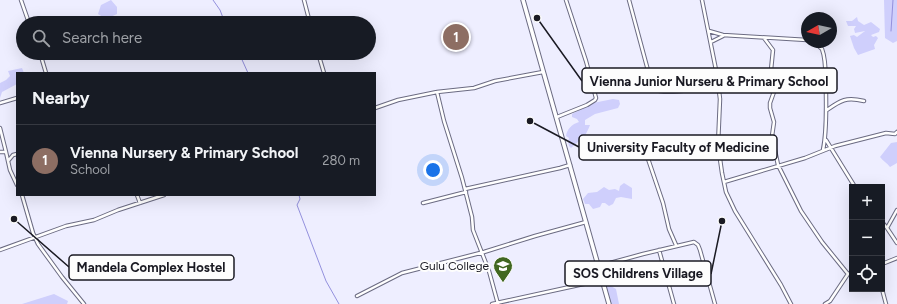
<!DOCTYPE html>
<meta charset="utf-8">
<style>
:root{--surface:#171b24;--page:#20242c;--text:#f1f3f6;--muted:#9ea1a6;--line:#363941;--accent:#a2b496}
body{margin:0;font-family:Figtree,sans-serif;background:var(--page);color:var(--text)}
.controls{position:absolute;right:12px;bottom:12px;display:grid;overflow:hidden;border-radius:0px;box-shadow:0 4px 16px #0002}
.controls button{width:36px;height:36px;display:grid;place-items:center;padding:0;border:0;border-bottom:1px solid var(--line);background:var(--surface);color:var(--text);font:20px sans-serif}
.compass{position:absolute;left:801px;top:12px;width:36px;height:36px;border-radius:50%;background:var(--surface);box-shadow:0 4px 16px #0002;rotate:261deg}
.you{position:absolute;left:433px;top:170px;width:14px;height:14px;margin:-10px;border:3px solid #fff;border-radius:50%;background:#1a73e8;box-shadow:0 0 0 6px #1a73e833}
.badge{display:grid;place-items:center;width:26px;height:26px;border-radius:50%;background:var(--accent);color:#fff;font-size:13px;font-weight:700}
.pin{position:absolute;translate:-50% -50%;border:2px solid #fff;box-shadow:0 1px 4px #0006}
.list{margin:0;padding:0;list-style:none}
h2{display:flex;justify-content:space-between;align-items:center;height:52px;margin:0;padding:0 16px;font-size:17px}
h2 small{font-size:13px;font-weight:400;color:var(--muted)}
.list li{display:grid;grid-template-columns:26px 1fr auto;gap:12px;align-items:center;box-sizing:border-box;height:72px;padding:0 16px;border-top:1px solid var(--line)}
.list b{display:block;font-size:15px;white-space:nowrap}
.list p{margin:0;font-size:13px;white-space:nowrap;color:var(--muted)}
.list em{font-size:13px;font-style:normal;color:var(--muted)}
.icon{flex:none;width:22px;height:22px;fill:none;stroke:currentColor;stroke-width:2;stroke-linecap:round;stroke-linejoin:round}
.map{position:relative;flex:none;width:897px;height:304px;overflow:hidden}
.search{position:absolute;background:var(--surface);box-shadow:0 4px 16px #0002;left:16px;top:16px;width:360px;height:44px;display:flex;align-items:center;gap:10px;box-sizing:border-box;padding:0 14px;border-radius:22px;color:var(--muted);font-size:15px}
.panel{position:absolute;background:var(--surface);box-shadow:0 4px 16px #0002;left:16px;top:72px;width:360px;height:124px;border-radius:0px}
.map>svg:first-child{display:block}
</style>
<div class="map">
<svg width="897" height="304" viewBox="0 0 897 304">
<rect width="100%" height="100%" fill="#eef"/>
<!-- green -->
<path fill="#cfcffc" d="M111 0 117 7V14L106 19 98 14 101 5Z
M884 0H897V41L893 43 885 38Z
M857 17 858 21 864 25 871 22 880 29 879 32 871 35 873 37 876 36 878 38 874 45 875 49 858 55 854 48 850 36 854 35 857 37 865 31 855 33 854 29 856 26H848L846 21H852Z
M22 68 24 73H17V84L2 92 0 98V83L6 80 10 76 8 71Z
M613 99 619 100 620 104 618 108 595 114 585 120V125H590C588 131 585 134 584 140L579 141 571 148 569 146 568 142 569 138 566 136C567 129 572 124 579 122L577 119 572 117V114L593 103Z
M897 142V163L890 167C887 163 883 161 880 157L891 143Z
M624 183 632 188V199L621 197 616 198 613 204 609 206 605 203H602L600 207 593 209 589 204H585L583 199 588 193 597 192 604 187 609 190 615 189 619 191 620 186Z
M608 266 613 278 611 286 616 289 619 304H610L600 267Z
M54 294 68 301 67 304H22Z"/>
<g fill="none" stroke-linecap="round" stroke-linejoin="round">
<!-- stream -->
<path stroke="#9390dd" stroke-width="1" d="M213 0 220 10 225 23
M891 31 893 0
M239 53 248 73
M299 195 300 199 297 205 326 281 339 304"/>
<defs>
<path id="street" d="M21 0 29 23
M304 0 310 23
M629 0 653 89C663 94 693 91 703 86 709 84 712 82 718 81
M702 0 717 75 720 99 718 145 722 173 726 192 735 211 781 285 791 304
M709 31 723 35 807 40
M764 38 773 50 771 70 775 89 770 103V108L774 122 772 136 778 165 801 211 822 242 848 274
M711 42 723 36
M814 42 822 49C827 62 825 78 826 92 826 111 827 131 823 150
M40 53 46 73
M318 53 324 73
M437 92 444 121 462 178 472 217 473 230 489 271 498 304
M0 103 17 98
M375 108 398 100 437 92 474 88 495 81 543 72
M827 110C841 100 846 97 864 101
M557 117 587 105 595 100 596 98 586 61 566 0
M0 128 6 152
M826 140 855 187
M0 152H6L10 170 17 185
M8 161 13 155 17 154
M724 182 805 158 835 146 886 133 895 134 897 132
M465 189 560 168 570 165
M22 195 33 233 38 244 62 277 84 304
M137 195 140 203
M423 203 466 192
M897 210 887 228 897 243
M882 222 887 228
M676 245 669 229 663 203 644 147 669 142 702 148 718 145
M0 250 66 226 94 220 118 210 164 195
M659 250 674 304
M882 264 897 258
M599 266 643 254 694 242 698 245 700 250 715 304
M882 289 886 304
M357 296 402 273 484 252 535 236 586 222
M492 304 602 280
M825 304 830 301 848 274 852 273"/>
<path id="secondary" d="M523 0 609 304"/>
</defs>
<!-- street casing -->
<use href="#street" stroke="#6b6b82" stroke-width="4.5"/>
<!-- secondary casing -->
<use href="#secondary" stroke="#6b6b82" stroke-width="5.5"/>
<!-- street -->
<use href="#street" stroke="#fff" stroke-width="2.5"/>
<!-- secondary -->
<use href="#secondary" stroke="#fff" stroke-width="3.5"/>
</g>
<!-- icons -->
<defs>
<symbol id="school-pin" viewBox="-11 -11 22 30"><path d="M0 17L-7.5 6A9.5 9.5 0 1 1 7.5 6Z" fill="#416721" stroke="#fdfdfd"/><path d="M0-5L7-2L0 1L-7-2ZM-4 1L0 2.5L4 1V4Q0 6-4 4Z" fill="#fff"/></symbol>
</defs>
<g fill-rule="evenodd">
<use href="#school-pin" x="492" y="255" width="22" height="30"/>
</g>
<g text-anchor="middle" dominant-baseline="central" stroke-width="4" stroke-linejoin="round" paint-order="stroke">
<!-- poi labels -->
<g font-size="12" fill="#1a1a23" stroke="#fdfdfd" text-anchor="end">
<text x="489" y="266">Gulu College</text>
</g>
</g>
<!-- callouts -->
<path fill="none" stroke="#1a1a23" stroke-width="1.5" d="M537 18L582 81M530 121L579 147M14 219L69 267M722 221L711 274"/>
<g fill="#1a1a23" stroke="#fdfdfd" stroke-width="1.5">
<circle cx="537" cy="18" r="4"/>
<circle cx="530" cy="121" r="4"/>
<circle cx="14" cy="219" r="4"/>
<circle cx="722" cy="221" r="4"/>
</g>
<g fill="#fdfdfd" stroke="#1a1a23" stroke-width="1.5">
<rect x="582" y="68" width="255" height="25" rx="4"/>
<rect x="579" y="135" width="198" height="25" rx="4"/>
<rect x="69" y="255" width="165" height="25" rx="4"/>
<rect x="565" y="261" width="146" height="25" rx="4"/>
</g>
<g font-size="13" text-anchor="middle" font-weight="bold" fill="#1a1a23">
<text x="709" y="86">Vienna Junior Nurseru &amp; Primary School</text>
<text x="678" y="152">University Faculty of Medicine</text>
<text x="151" y="272">Mandela Complex Hostel</text>
<text x="638" y="278">SOS Childrens Village</text>
</g>
</svg>
<div class="controls">
<button>+</button>
<button>−</button>
<button><svg class="icon" aria-label="locate" viewBox="0 0 24 24"><circle cx="12" cy="12" r="6"/><path d="M12 2v4M12 18v4M2 12h4M18 12h4"/></svg></button>
</div>
<svg class="compass" viewBox="-18 -18 36 36"><path d="M0-13l5 13h-10z" fill="#e53935"/><path d="M0 13l5-13h-10z" fill="#9ea1a6"/></svg>
<div class="you"></div>
<div class="pin badge" style="left:456px;top:37px;background:#8d6e63">1</div>
<div class="search"><svg class="icon" aria-label="search" viewBox="0 0 24 24"><circle cx="10" cy="10" r="6"/><path d="M15 15l6 6"/></svg>Search here</div>
<section class="panel">
<h2>Nearby<small></small></h2>
<ul class="list">
<li><span class="badge" style="background:#8d6e63">1</span><div><b>Vienna Nursery &amp; Primary School</b><p>School</p></div><em>280 m</em></li>
</ul>
</section>
</div>
